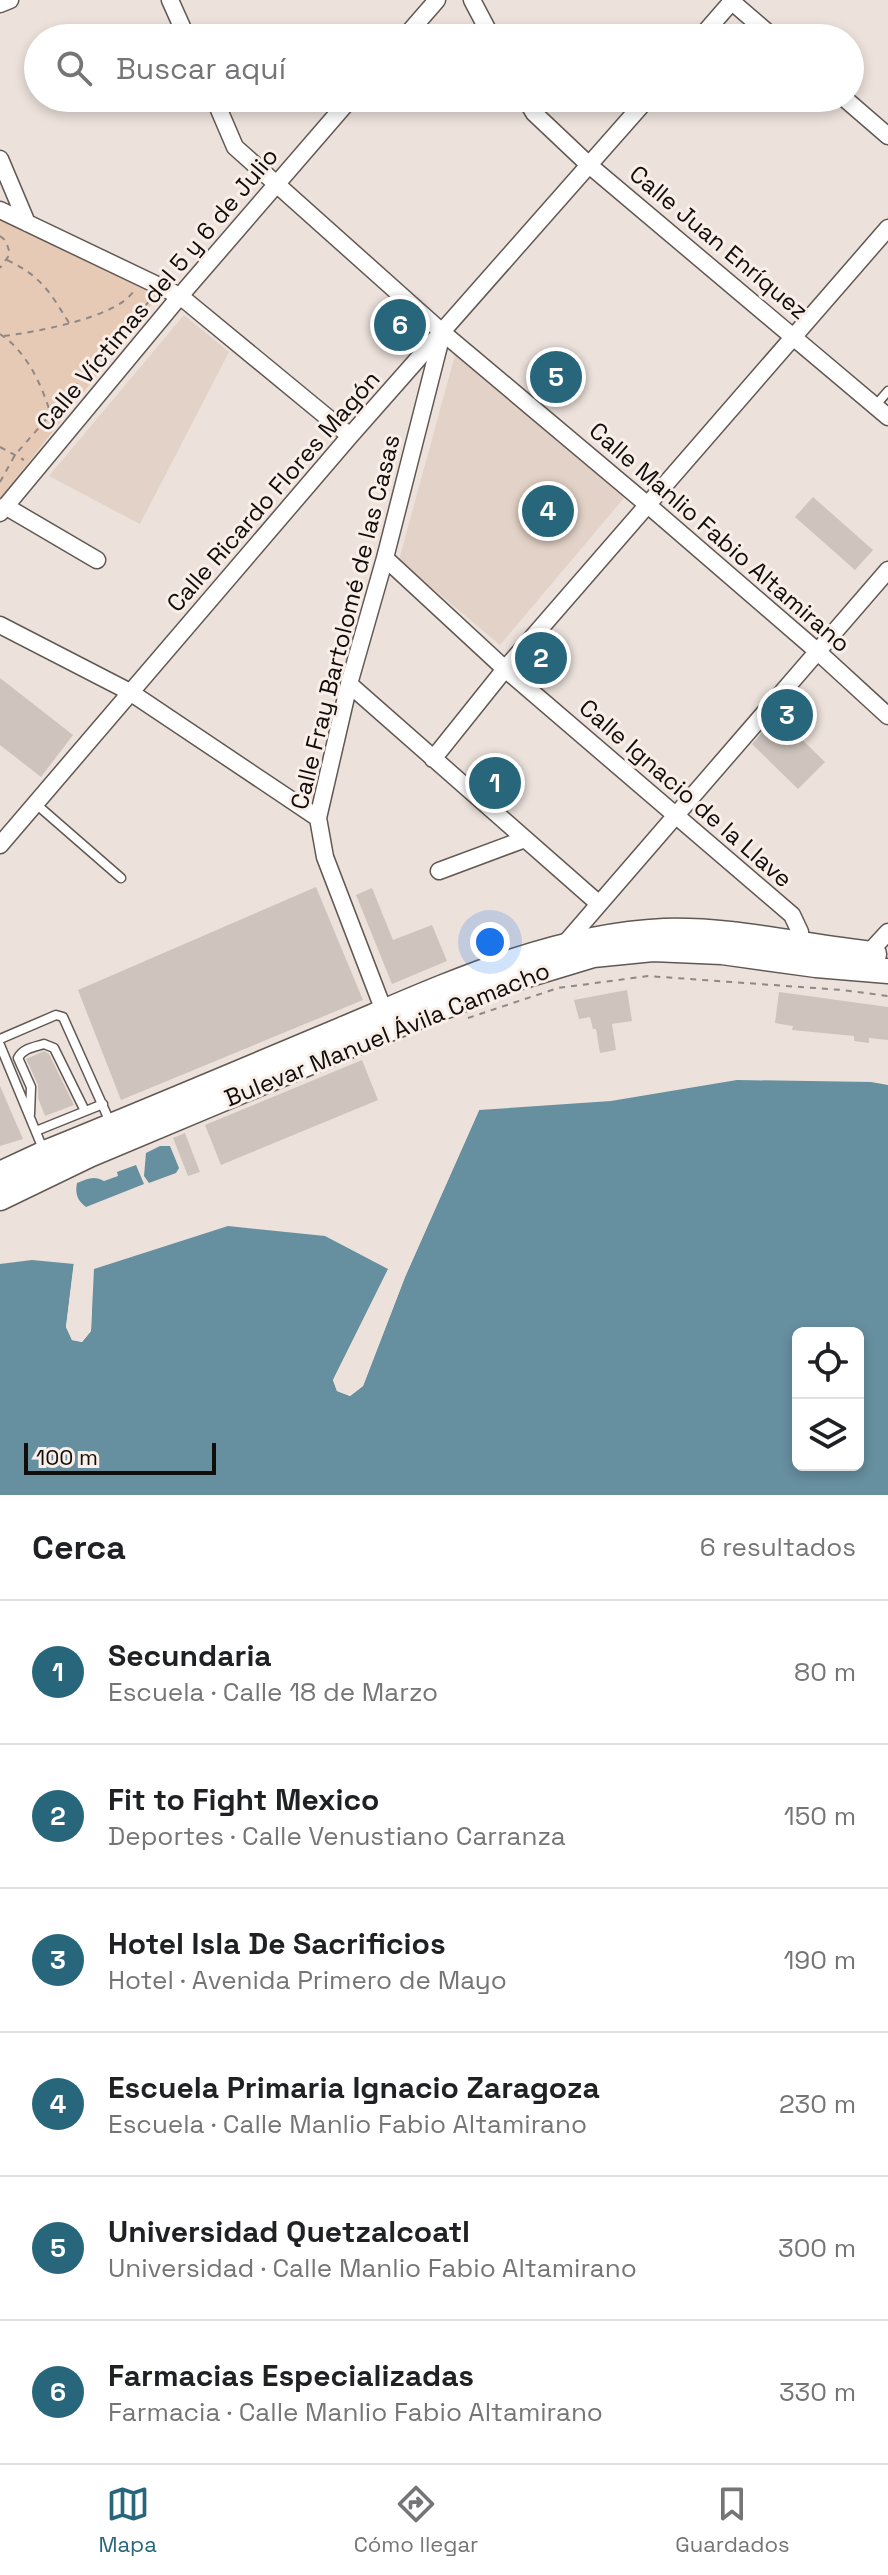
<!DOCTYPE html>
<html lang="es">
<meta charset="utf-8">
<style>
:root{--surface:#fff;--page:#f6f6f6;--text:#202124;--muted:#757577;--line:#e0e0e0;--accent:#28667c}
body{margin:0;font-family:"Space Grotesk",sans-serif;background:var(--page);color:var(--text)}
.controls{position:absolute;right:24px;bottom:24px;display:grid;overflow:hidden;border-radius:12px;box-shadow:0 4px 12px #0003}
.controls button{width:72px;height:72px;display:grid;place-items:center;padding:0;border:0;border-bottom:2px solid var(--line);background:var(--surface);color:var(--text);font:40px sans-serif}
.scale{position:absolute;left:24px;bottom:20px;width:192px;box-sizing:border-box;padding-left:8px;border:4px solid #100d0b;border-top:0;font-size:22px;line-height:28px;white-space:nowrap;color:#100d0b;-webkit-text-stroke:6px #f9efe8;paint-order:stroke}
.you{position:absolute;left:490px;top:942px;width:28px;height:28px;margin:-20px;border:6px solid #fff;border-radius:50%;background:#1a73e8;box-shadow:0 0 0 12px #1a73e833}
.badge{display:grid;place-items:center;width:52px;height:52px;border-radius:50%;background:var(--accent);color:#fff;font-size:26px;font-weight:700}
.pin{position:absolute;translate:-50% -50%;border:4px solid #fff;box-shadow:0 2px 8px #0006}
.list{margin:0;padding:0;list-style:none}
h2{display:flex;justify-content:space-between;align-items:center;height:104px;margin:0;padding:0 32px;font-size:34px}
h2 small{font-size:26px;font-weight:400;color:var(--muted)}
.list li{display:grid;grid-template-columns:52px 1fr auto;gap:24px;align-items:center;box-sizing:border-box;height:144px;padding:0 32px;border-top:2px solid var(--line)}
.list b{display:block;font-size:30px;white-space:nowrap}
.list p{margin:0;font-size:26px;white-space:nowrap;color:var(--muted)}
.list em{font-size:26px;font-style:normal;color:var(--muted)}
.icon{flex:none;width:44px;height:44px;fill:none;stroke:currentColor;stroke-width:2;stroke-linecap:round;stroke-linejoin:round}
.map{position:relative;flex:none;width:888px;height:1495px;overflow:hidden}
.search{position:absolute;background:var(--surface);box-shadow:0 4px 12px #0003;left:24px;right:24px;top:24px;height:88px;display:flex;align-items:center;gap:20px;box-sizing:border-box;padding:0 28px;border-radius:44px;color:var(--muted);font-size:30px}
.sheet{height:968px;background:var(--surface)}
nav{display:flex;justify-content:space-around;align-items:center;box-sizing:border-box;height:112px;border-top:2px solid var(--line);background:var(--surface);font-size:22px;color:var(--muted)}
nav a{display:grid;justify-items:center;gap:4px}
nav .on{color:var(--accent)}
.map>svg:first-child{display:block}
</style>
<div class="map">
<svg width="888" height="1495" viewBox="0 0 888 1495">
<rect width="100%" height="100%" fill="#ece1db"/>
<!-- built -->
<path fill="#e3d2c7" d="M184 315 229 352 140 524 49 476Z
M455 355 549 432 624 498 500 645 399 560Z"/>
<!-- green -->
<path fill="#e7cab6" d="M0 217 161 293 0 499Z"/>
<!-- water -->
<path fill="#668f9f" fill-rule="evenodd" d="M737 1080 871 1082 888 1085V1495H0V1264L32 1260 74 1264 66 1327 72 1340 82 1342 91 1331 94 1269 228 1226 325 1236 388 1269 333 1380 337 1391 350 1396 363 1386 405 1277 479 1110 611 1101ZM798 1333H858V1465H798Z
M160 1146H170L179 1168 176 1173 149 1183 144 1176 146 1153Z
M136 1165 144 1184 86 1207C77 1200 75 1194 77 1183 87 1179 94 1175 104 1181L118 1176 117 1172Z"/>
<!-- pier -->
<path fill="#ece1db" d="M478 1106H481L405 1277 363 1386 350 1396 337 1391 333 1380 390 1266 391 1271 337 1380 340 1388 349 1392 360 1384 401 1275Z
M74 1261 78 1265 70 1326 75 1336 80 1337 87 1330 90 1268 93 1264 91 1331 82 1342 72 1340 66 1327Z"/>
<!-- building -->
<path fill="#cec4bd" d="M560 358 568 365 561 372 572 381 552 402 536 388Z
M813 497 873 550 855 570 795 517Z
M0 678 73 735 41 777 0 745Z
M777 715 825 762 798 789 752 744Z
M316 887 363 1000 121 1100 78 990Z
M372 888 393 940 432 925 447 961 392 984 356 895Z
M627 990 632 1021 612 1024 616 1050 600 1053 596 1029H593L590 1017 579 1019 574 1000Z
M779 992 888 1007V1040L869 1038V1043L854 1041V1036L792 1030 793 1026 775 1023Z
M44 1051 49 1054 74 1105 45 1116 38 1098V1085L26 1059Z
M362 1060 378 1100 221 1165 205 1125Z
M0 1086 23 1139 0 1146Z
M185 1133 200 1172 188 1176 173 1138Z"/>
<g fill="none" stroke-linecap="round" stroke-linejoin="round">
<defs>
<path id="lane" d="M875 406 888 391
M36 804 121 878
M0 1039 56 1015 63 1017 110 1122
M0 1045 43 1149
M30 1114 31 1087 18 1058C23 1048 35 1047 44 1044L54 1048 85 1111
M36 1131 103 1104"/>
<path id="street" d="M170 0 187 38
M472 0 492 38
M730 0 774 38
M0 4 10 0
M404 38 437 0
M700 38 733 0
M214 98 235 147 442 332 649 506 817 651 888 716
M525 98 534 113 589 165 888 417
M844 98 888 136
M0 159 27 223
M0 210 180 296 350 436
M5 506 97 560
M0 513 180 296 351 98
M385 558 505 669 792 915 800 932V943
M0 625 130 692 318 818
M349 684 598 903
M433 759 505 669 888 228
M0 845 350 436 648 98
M439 871 525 839
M562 947 888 570
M865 957 888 932
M384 1011 325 857 318 818 349 684 385 558 441 338"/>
<path id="primary" d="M0 1174 45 1153C144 1113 243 1071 341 1030 443 987 551 936 664 931 735 929 804 947 874 954
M0 1198 89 1155 413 1019 517 978 593 955 653 949 722 952 816 965 888 971"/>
</defs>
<!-- lane casing -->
<use href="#lane" stroke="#615853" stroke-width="11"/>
<!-- street casing -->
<use href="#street" stroke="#615853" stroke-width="19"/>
<!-- primary casing -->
<use href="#primary" stroke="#615853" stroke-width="27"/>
<!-- path -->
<path stroke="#908884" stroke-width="2" stroke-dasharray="6 6" stroke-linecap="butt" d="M0 236 6 241 10 254 0 268
M7 260C41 276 50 292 69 323
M0 334C26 351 41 383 50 412
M4 336C35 332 115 318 133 292
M0 447 24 460
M0 482 15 455 152 298
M468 1018 558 988 648 976 842 990 888 996"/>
<!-- lane -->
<use href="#lane" stroke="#fff" stroke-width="8"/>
<!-- street -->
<use href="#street" stroke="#fff" stroke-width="16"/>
<!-- primary -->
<use href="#primary" stroke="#fff" stroke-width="24"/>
</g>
<g text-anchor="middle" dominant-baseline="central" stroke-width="6" stroke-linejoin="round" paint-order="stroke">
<!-- street labels -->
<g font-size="24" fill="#100d0b" stroke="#f9efe8">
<text transform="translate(719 242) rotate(40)">Calle Juan Enríquez</text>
<text transform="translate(157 289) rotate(-50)">Calle Víctimas del 5 y 6 de Julio</text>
<text transform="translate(273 491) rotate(-49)">Calle Ricardo Flores Magón</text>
<text transform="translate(720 537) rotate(41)">Calle Manlio Fabio Altamirano</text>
<text transform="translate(345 622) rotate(-76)">Calle Fray Bartolomé de las Casas</text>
<text transform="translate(686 793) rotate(41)">Calle Ignacio de la Llave</text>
<text transform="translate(387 1034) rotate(-22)">Bulevar Manuel Ávila Camacho</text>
</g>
</g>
</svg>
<div class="controls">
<button><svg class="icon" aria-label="locate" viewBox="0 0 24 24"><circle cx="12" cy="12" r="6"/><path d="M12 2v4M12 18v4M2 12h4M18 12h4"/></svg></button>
<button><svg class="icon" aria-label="layers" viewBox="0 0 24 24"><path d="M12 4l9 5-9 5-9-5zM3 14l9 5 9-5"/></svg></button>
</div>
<div class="scale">100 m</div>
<div class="you"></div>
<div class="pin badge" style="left:495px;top:783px">1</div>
<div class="pin badge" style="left:541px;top:658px">2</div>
<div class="pin badge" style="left:787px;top:715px">3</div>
<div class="pin badge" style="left:548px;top:511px">4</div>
<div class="pin badge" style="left:556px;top:377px">5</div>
<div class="pin badge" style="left:400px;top:325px">6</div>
<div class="search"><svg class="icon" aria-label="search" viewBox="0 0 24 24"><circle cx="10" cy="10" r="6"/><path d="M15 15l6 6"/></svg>Buscar aquí</div>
</div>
<section class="sheet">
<h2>Cerca<small>6 resultados</small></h2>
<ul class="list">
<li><span class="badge">1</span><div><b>Secundaria</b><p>Escuela · Calle 18 de Marzo</p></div><em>80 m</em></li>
<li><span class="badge">2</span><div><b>Fit to Fight Mexico</b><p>Deportes · Calle Venustiano Carranza</p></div><em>150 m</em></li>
<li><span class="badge">3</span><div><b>Hotel Isla De Sacrificios</b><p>Hotel · Avenida Primero de Mayo</p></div><em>190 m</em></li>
<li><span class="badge">4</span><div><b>Escuela Primaria Ignacio Zaragoza</b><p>Escuela · Calle Manlio Fabio Altamirano</p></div><em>230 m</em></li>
<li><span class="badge">5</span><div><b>Universidad Quetzalcoatl</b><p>Universidad · Calle Manlio Fabio Altamirano</p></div><em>300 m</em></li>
<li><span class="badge">6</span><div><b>Farmacias Especializadas</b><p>Farmacia · Calle Manlio Fabio Altamirano</p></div><em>330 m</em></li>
</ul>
</section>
<nav>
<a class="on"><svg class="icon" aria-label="map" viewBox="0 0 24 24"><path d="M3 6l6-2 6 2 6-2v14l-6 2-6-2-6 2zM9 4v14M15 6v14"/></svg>Mapa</a>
<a><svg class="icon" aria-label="directions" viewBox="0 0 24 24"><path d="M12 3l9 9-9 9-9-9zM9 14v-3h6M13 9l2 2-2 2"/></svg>Cómo llegar</a>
<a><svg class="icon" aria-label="saved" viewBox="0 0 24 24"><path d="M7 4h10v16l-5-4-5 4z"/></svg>Guardados</a>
</nav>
